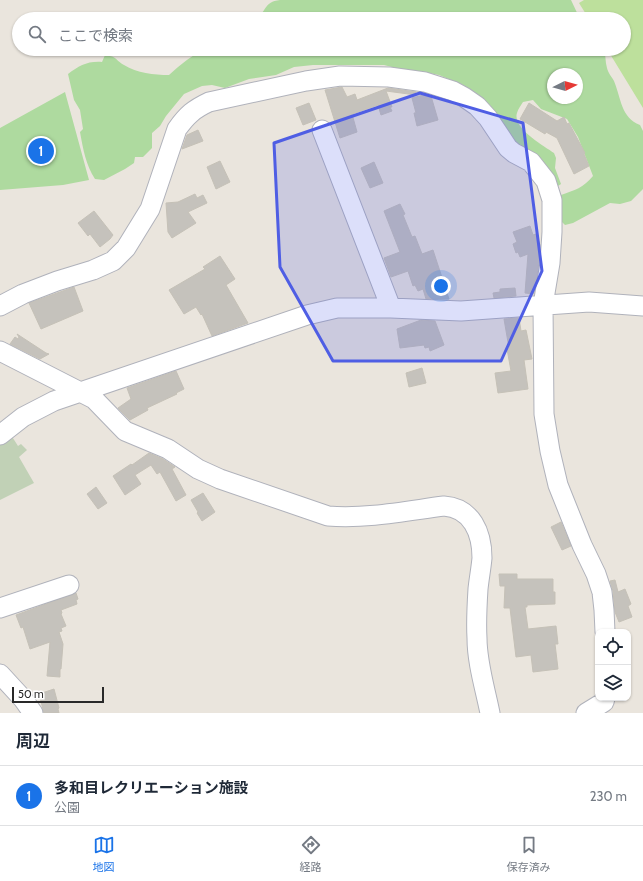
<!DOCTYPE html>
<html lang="ja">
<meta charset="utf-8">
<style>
:root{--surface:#fff;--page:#f2f2f3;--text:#1f2937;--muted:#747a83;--line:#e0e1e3;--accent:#1a73e8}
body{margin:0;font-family:Cabin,"Noto Sans JP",sans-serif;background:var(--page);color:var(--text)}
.controls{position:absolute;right:12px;bottom:12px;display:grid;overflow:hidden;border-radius:8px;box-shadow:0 1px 3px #0004}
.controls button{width:36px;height:36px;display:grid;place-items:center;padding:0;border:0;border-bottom:1px solid var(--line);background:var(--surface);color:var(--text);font:20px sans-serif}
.compass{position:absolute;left:547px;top:68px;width:36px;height:36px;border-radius:50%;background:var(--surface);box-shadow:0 1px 3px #0004;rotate:85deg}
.scale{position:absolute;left:12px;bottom:10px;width:92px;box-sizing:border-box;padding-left:4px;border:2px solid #292929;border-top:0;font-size:11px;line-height:14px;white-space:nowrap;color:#292929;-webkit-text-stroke:3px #fff;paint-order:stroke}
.you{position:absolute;left:441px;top:286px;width:14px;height:14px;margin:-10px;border:3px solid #fff;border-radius:50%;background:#1a73e8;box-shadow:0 0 0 6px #1a73e833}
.badge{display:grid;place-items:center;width:26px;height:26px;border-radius:50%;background:var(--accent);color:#fff;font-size:13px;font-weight:700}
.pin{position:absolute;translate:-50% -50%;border:2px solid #fff;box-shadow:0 1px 4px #0006}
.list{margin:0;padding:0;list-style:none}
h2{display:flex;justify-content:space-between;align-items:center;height:52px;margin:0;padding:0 16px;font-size:17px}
h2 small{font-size:13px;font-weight:400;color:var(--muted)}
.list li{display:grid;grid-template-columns:26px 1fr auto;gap:12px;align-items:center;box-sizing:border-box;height:60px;padding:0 16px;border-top:1px solid var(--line)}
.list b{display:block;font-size:15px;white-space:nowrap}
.list p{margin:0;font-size:13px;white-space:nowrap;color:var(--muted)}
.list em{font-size:13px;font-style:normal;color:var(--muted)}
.icon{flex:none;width:22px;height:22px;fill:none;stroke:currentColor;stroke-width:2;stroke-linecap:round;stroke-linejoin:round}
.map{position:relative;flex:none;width:643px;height:713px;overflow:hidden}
.search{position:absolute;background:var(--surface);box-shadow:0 1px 3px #0004;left:12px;right:12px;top:12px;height:44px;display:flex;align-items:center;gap:10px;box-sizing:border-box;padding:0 14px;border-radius:22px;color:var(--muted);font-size:15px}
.sheet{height:112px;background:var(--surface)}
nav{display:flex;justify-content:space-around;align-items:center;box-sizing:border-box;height:56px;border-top:1px solid var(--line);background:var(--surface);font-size:11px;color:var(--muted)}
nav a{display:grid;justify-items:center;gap:2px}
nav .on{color:var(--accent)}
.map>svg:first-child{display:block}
</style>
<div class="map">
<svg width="643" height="713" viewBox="0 0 643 713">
<rect width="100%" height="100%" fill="#eae5dd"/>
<!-- green -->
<path fill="#aeda9f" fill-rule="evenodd" d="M280 0H571L580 19H255C268 11 263 2 280 0Z
M205 49H604C606 55 605 62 607 68 608 73 612 77 614 81 621 98 621 118 640 125L643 131V189L631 201 620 204 610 203 573 223 565 225 561 221 560 207 561 195C575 190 583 188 593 176L578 137 567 119 541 109 533 100 523 102C521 105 518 109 517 113 512 128 544 146 554 153L556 158 555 168 561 184 555 188 518 146 496 118 490 105 480 96 463 85 439 75 429 73 412 72 384 65H313L294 67 276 75 249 79 225 88 212 85 202 86 184 94 166 116 160 126 152 133V148L143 157H135L134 163 125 169 104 180 95 179C86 165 83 149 80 132L83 129 80 110 74 100 68 74C79 66 87 61 102 62L105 55C118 57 114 59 124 65 137 73 154 75 169 75 180 65 192 55 205 49ZM553 74H577V98H553Z
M65 92 89 180 63 185 0 190V128Z"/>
<!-- cemetery -->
<path fill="#c1d1b6" d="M11 435 18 446 21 444 27 450 19 457 34 483 0 500V444Z"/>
<!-- pitch -->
<path fill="#bde09c" d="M584 0H643V108L607 49H624V19H589L579 3Z"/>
<!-- building -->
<path fill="#c5c2bc" stroke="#c5c1b7" d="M342 87 347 97 355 94 357 100 388 88 416 92V95L386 91 392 107H390L392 111 381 115 378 105 352 114 357 132 340 138 325 90Z
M427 94 431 96 438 120 417 126 414 113H416L412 98Z
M309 103 316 120 303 125 296 108Z
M529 103 557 121 564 117 567 124 569 123 585 153 584 154 589 166 574 174 557 138 546 132 545 134 520 119Z
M198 130 203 141 182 149 187 135Z
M220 161 230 182 216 189 207 167Z
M374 162 383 183 370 188 361 168Z
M195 194 197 198 203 195 207 203 188 212 196 223 172 238 168 232 166 203 178 202Z
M400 204 405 214 403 215 412 237 415 236 422 254 433 250 449 299H426L423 289 418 291 415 285 413 286 408 271 391 277 384 258 400 252 384 211Z
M94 211 113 235 110 239 100 247 90 234 88 236 78 223Z
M530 226 533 235 536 234 540 245 539 262 534 294 525 293 528 254 520 257 518 252 516 253 513 244 517 242 513 232Z
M220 256 235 279 226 285 248 323 212 336 202 314 201 315 196 307 184 314 169 290 205 269 203 267Z
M74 287 83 311 41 329 29 303Z
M515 288 516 296 494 298 493 293 500 292V289Z
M519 318 521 331 526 330 532 359 524 360 528 389 498 393 495 373 511 371 507 349 509 348 504 319Z
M421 320 435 321 444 345 430 351 429 347 425 348 424 345 400 348 397 329Z
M17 334 46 353 49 354 40 359 10 344 15 337 18 339 19 337Z
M422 368 426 383 409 387 406 373Z
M176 371 184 389 176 393 177 394 147 408 148 410 130 420 118 408 131 399 127 388Z
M149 453 163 459 175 467 172 469 186 495 176 501 160 472 157 474 151 465 135 475 141 484 125 495 113 476 131 464 132 465Z
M96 487 107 503 98 509 87 494Z
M203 493 215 512 202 521 197 513 198 512 191 500Z
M561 522 571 546 562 550 551 527Z
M499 574H517V579H553V592H555V604L527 605V607H525L528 629 556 626 558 644H555L558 669 533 672 531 655 516 657 510 608H504L505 586H500Z
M615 580 618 592 625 589 631 604 628 606 632 617 619 622 615 612 613 591 610 581Z
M76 593 78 599 76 600 77 604 61 610 62 613 61 614 66 626 61 628 62 631 59 632 63 644 61 669H60V677L47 676 50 642 30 649 23 627 21 628 16 615Z
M54 689 59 708 58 709 59 713H44L39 694Z"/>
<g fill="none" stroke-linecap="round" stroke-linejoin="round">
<defs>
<path id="minor" d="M322 130 391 308
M0 306 23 294 57 281 93 270 113 261 126 248 150 209 177 129C187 115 194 109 209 102L306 81 340 76 389 77 425 82 453 91 464 97 477 106 488 118 508 148 514 153 531 162 546 181 552 200V232L550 263 543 305 544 414 550 451 558 485 582 545 596 574 602 592 604 610 605 632
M0 351 94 399 125 431 168 449 198 469 220 479 328 516C367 519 406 511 444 506 472 508 482 533 482 558 481 569 479 579 478 589 477 605 476 622 477 638 477 663 485 688 490 713
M0 435 23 417 54 401 307 315 337 308H391L461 311 589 302 643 306
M0 608 69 585
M0 674 23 699 33 713
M586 713 604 702 605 698"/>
</defs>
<!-- minor casing -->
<use href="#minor" stroke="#b0b2bb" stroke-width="21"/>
<!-- minor -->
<use href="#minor" stroke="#fff" stroke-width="19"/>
</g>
<!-- marked area -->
<path fill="#4f5ee4" fill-opacity="0.2" stroke="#4f5ee4" stroke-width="3" stroke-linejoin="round" d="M420 93 523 123 542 271 501 361H333L280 267 274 143Z"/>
</svg>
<div class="controls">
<button><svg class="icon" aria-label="locate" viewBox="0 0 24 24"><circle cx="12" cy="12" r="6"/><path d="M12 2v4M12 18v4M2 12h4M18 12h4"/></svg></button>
<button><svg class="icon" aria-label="layers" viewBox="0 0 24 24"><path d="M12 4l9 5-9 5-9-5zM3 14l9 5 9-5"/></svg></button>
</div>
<svg class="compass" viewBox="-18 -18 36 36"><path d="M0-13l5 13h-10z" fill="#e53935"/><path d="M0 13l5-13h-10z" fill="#747a83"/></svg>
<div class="scale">50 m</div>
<div class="you"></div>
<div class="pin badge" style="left:41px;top:151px">1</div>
<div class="search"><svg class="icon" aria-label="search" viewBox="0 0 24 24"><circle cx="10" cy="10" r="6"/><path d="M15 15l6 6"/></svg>ここで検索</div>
</div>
<section class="sheet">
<h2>周辺<small></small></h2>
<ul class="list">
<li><span class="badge">1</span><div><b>多和目レクリエーション施設</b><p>公園</p></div><em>230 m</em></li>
</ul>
</section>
<nav>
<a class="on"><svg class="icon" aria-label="map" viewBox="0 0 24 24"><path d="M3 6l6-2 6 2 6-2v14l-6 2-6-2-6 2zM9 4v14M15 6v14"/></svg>地図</a>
<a><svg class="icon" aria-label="directions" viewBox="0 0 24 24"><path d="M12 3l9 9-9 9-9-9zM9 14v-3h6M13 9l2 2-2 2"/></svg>経路</a>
<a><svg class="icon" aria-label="saved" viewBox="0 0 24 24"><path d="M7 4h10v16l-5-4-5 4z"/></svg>保存済み</a>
</nav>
